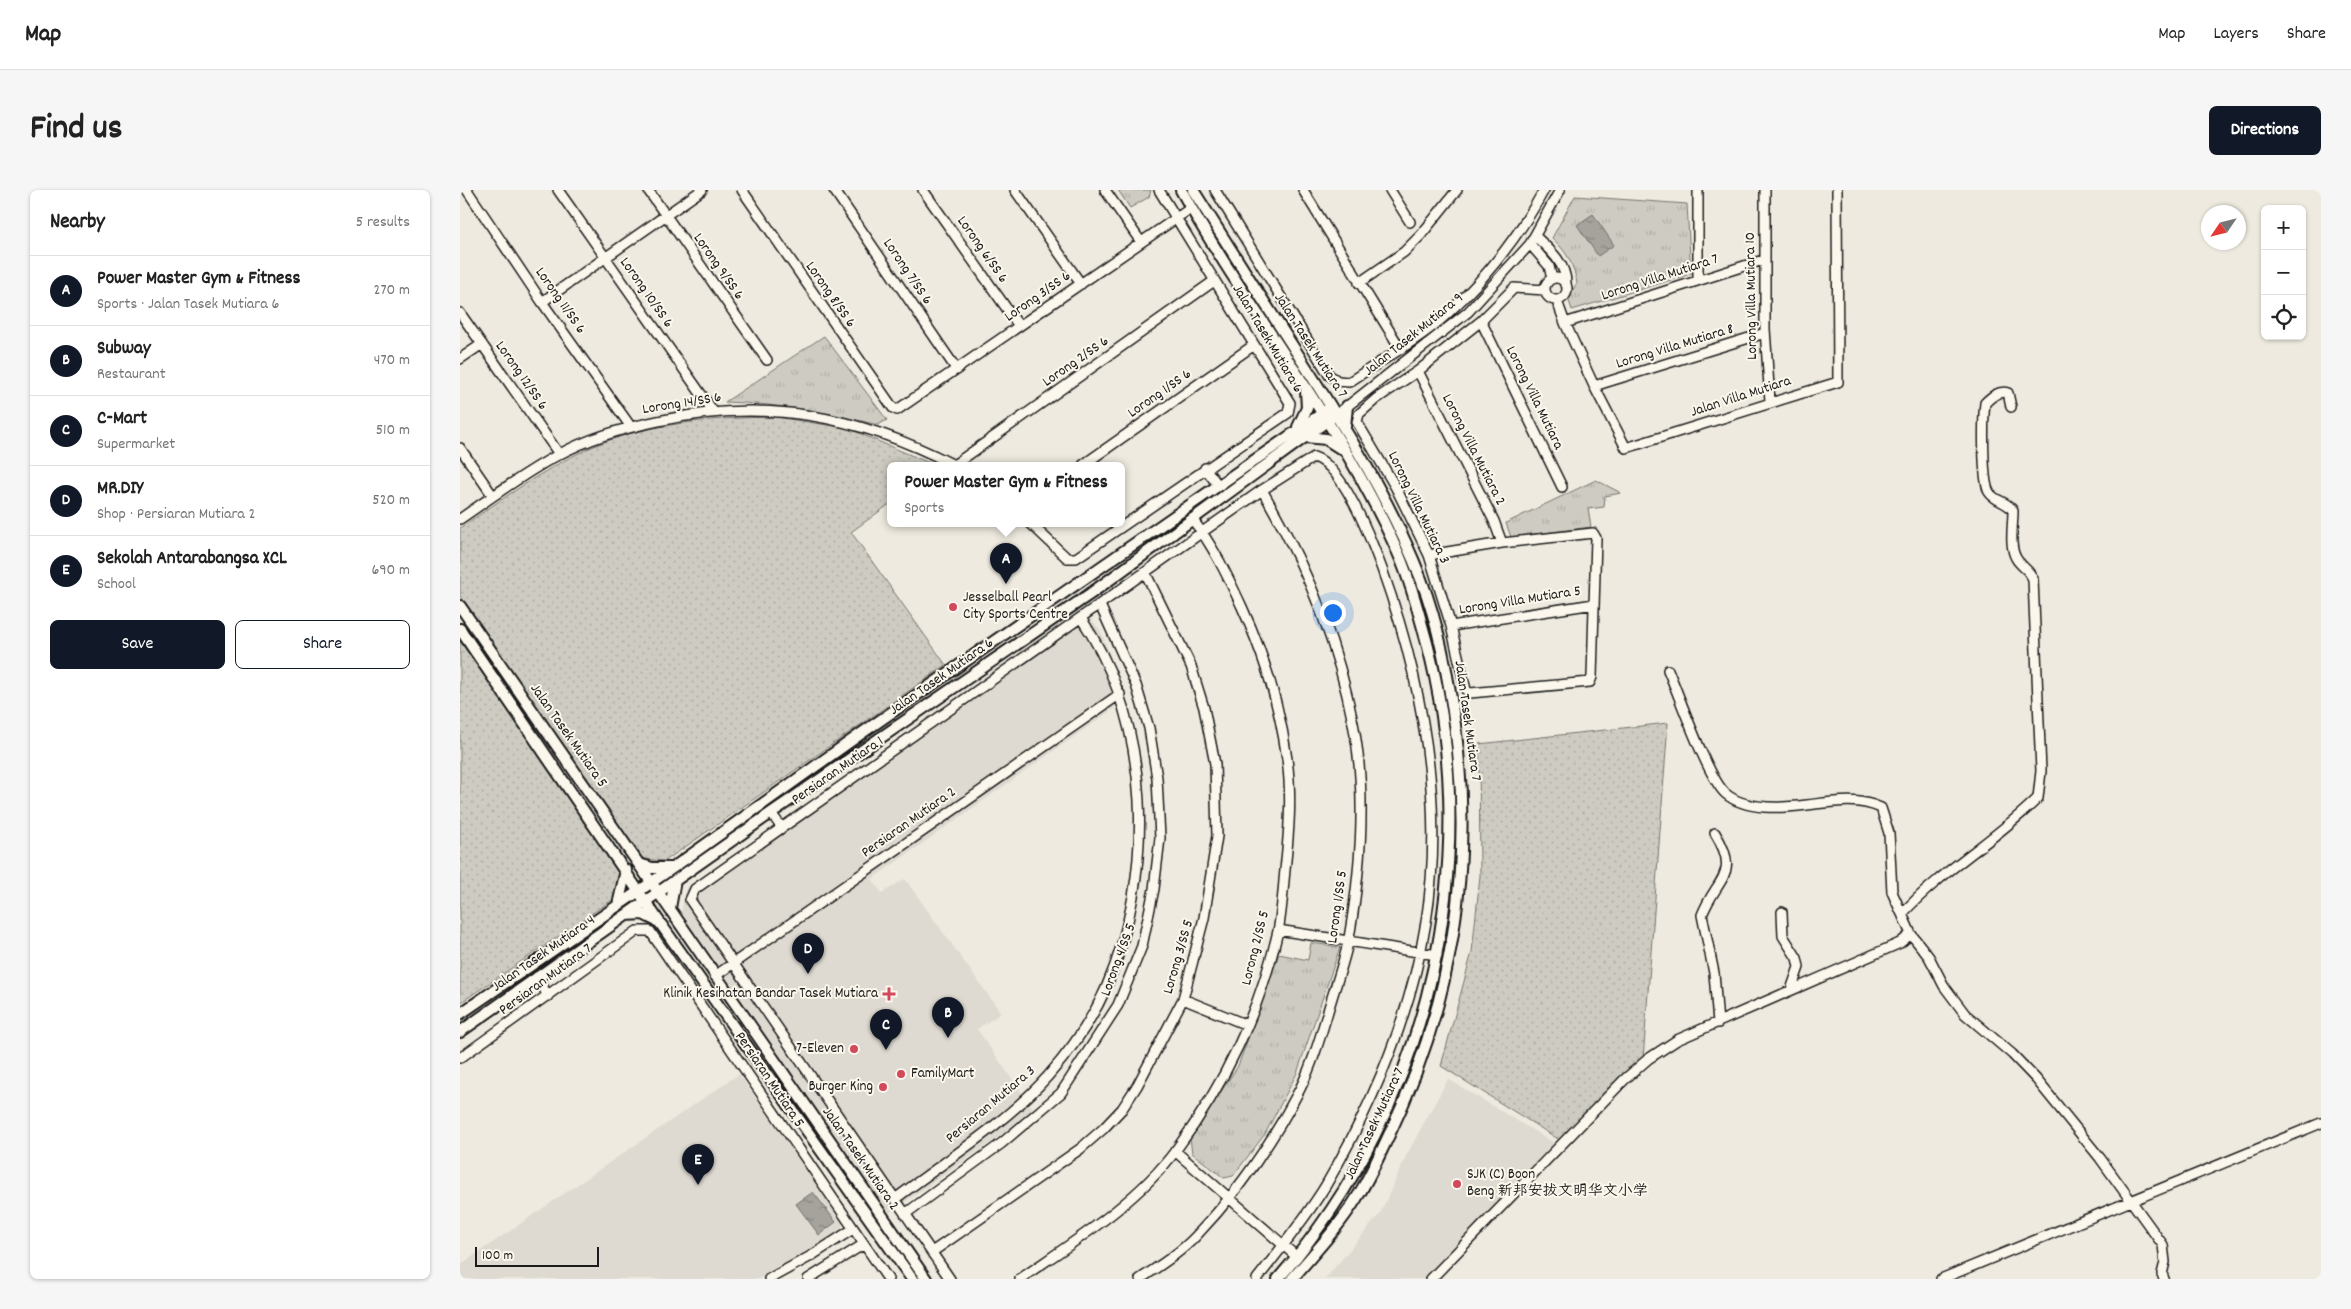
<!DOCTYPE html>
<meta charset="utf-8">
<style>
:root{--surface:#fff;--page:#f6f6f6;--text:#222;--muted:#767676;--line:#e0e0e0;--accent:#111827}
body{margin:0;font-family:Dekko,"LXGW WenKai TC",sans-serif;background:var(--page);color:var(--text)}
.controls{position:absolute;right:15px;top:15px;display:grid;overflow:hidden;border-radius:8px;box-shadow:0 1px 4px #0004}
.controls button{width:45px;height:45px;display:grid;place-items:center;padding:0;border:0;border-bottom:1px solid var(--line);background:var(--surface);color:var(--text);font:25px sans-serif}
.compass{position:absolute;left:1741px;top:15px;width:45px;height:45px;border-radius:50%;background:var(--surface);box-shadow:0 1px 4px #0004;rotate:235deg}
.scale{position:absolute;left:15px;bottom:12px;width:124px;box-sizing:border-box;padding-left:5px;border:2px solid #1c1c1c;border-top:0;font-size:14px;line-height:18px;white-space:nowrap;color:#1c1c1c;-webkit-text-stroke:4px #fbf7ec;paint-order:stroke}
.you{position:absolute;left:872px;top:422px;width:18px;height:18px;margin:-12px;border:4px solid #fff;border-radius:50%;background:#1a73e8;box-shadow:0 0 0 8px #1a73e833}
.badge{display:grid;place-items:center;width:32px;height:32px;border-radius:50%;background:var(--accent);color:#fff;font-size:16px;font-weight:700}
.pin{position:absolute;translate:-50% -41px;filter:drop-shadow(0 1px 2px #0008)}
.pin::after{content:'';position:absolute;top:26px;width:18px;height:15px;background:inherit;clip-path:polygon(0 0,100% 0,50% 100%)}
.popup{position:absolute;left:427px;top:272px;width:238px;height:65px;box-sizing:border-box;display:grid;place-content:center;border-radius:8px;background:var(--surface);filter:drop-shadow(0 1px 4px #0005);font-size:16px;white-space:nowrap;color:var(--muted)}
.popup b{font-size:19px;color:var(--text)}
.popup::after{content:'';position:absolute;left:50%;top:100%;margin-left:-10px;border:10px solid transparent;border-top-color:var(--surface)}
.list{margin:0;padding:0;list-style:none}
h2{display:flex;justify-content:space-between;align-items:center;height:65px;margin:0;padding:0 20px;font-size:21px}
h2 small{font-size:16px;font-weight:400;color:var(--muted)}
.list li{display:grid;grid-template-columns:32px 1fr auto;gap:15px;align-items:center;box-sizing:border-box;height:70px;padding:0 20px;border-top:1px solid var(--line)}
.list b{display:block;font-size:19px;white-space:nowrap}
.list p{margin:0;font-size:16px;white-space:nowrap;color:var(--muted)}
.list em{font-size:16px;font-style:normal;color:var(--muted)}
.actions{display:flex;gap:10px;padding:15px 20px}
.actions a{flex:1;padding:11px 0;border:1px solid var(--accent);border-radius:8px;text-align:center;font-size:18px;color:var(--accent)}
.actions .main{background:var(--accent);color:#fff}
.icon{flex:none;width:28px;height:28px;fill:none;stroke:currentColor;stroke-width:2;stroke-linecap:round;stroke-linejoin:round}
.map{position:relative;flex:none;width:1861px;height:1089px;overflow:hidden;border-radius:8px}
header{display:flex;align-items:center;gap:30px;box-sizing:border-box;height:70px;padding:0 25px;background:var(--surface);border-bottom:1px solid var(--line)}
header strong{font-size:24px}
nav{display:flex;gap:28px;margin-inline-start:auto;font-size:18px}
.intro{display:flex;align-items:center;justify-content:space-between;box-sizing:border-box;height:120px;padding:0 30px}
h1{margin:0;font-size:35px}
.button{padding:12px 22px;border-radius:8px;background:var(--accent);color:#fff;font-size:18px;font-weight:700}
main{display:flex;gap:30px;padding:0 30px}
aside{flex:1;background:var(--surface);border-radius:8px;box-shadow:0 1px 4px #0004}
.map>svg:first-child{display:block}
</style>
<header>
<strong>Map</strong>
<nav><a>Map</a><a>Layers</a><a>Share</a></nav>
</header>
<div class="intro"><h1>Find us</h1><a class="button">Directions</a></div>
<main>
<aside>
<h2>Nearby<small>5 results</small></h2>
<ul class="list">
<li><span class="badge">A</span><div><b>Power Master Gym &amp; Fitness</b><p>Sports · Jalan Tasek Mutiara 6</p></div><em>270 m</em></li>
<li><span class="badge">B</span><div><b>Subway</b><p>Restaurant</p></div><em>470 m</em></li>
<li><span class="badge">C</span><div><b>C-Mart</b><p>Supermarket</p></div><em>510 m</em></li>
<li><span class="badge">D</span><div><b>MR.DIY</b><p>Shop · Persiaran Mutiara 2</p></div><em>520 m</em></li>
<li><span class="badge">E</span><div><b>Sekolah Antarabangsa XCL</b><p>School</p></div><em>690 m</em></li>
</ul>
<div class="actions"><a class="main">Save</a><a>Share</a></div>
</aside>
<div class="map">
<svg width="1861" height="1089" viewBox="0 0 1861 1089">
<defs>
<pattern id="grass-dots" width="8" height="8" patternUnits="userSpaceOnUse" patternTransform="scale(1.25)"><rect width="8" height="8" fill="#ceccc2"/><path d="M2 2h.1M6 6h.1" fill="none" stroke="#b0afa6" stroke-width="1.8" stroke-linecap="round"/></pattern>
<pattern id="park-tufts" width="24" height="20" patternUnits="userSpaceOnUse" patternTransform="scale(1.25)"><rect width="24" height="20" fill="#ceccc2"/><path d="M3 7l-1-3M5 7V3M7 7l1-3M15 17l-1-3M17 17v-4M19 17l1-3" fill="none" stroke="#b0afa6"/></pattern>
<pattern id="water-ripples" width="26" height="14" patternUnits="userSpaceOnUse" patternTransform="scale(1.25)"><rect width="26" height="14" fill="#a6a39d"/><path d="M2 4q2-2 4 0t4 0M15 11q2-2 4 0t4 0" fill="none" stroke="#86847f"/></pattern>
</defs>
<rect width="100%" height="100%" fill="#eeeadf"/>
<filter id="ink" filterUnits="userSpaceOnUse"><feTurbulence type="fractalNoise" baseFrequency=".02" numOctaves="2"/><feDisplacementMap in="SourceGraphic" scale="10" xChannelSelector="R" yChannelSelector="G"/><feConvolveMatrix kernelMatrix="1 2 1 2 8 2 1 2 1" color-interpolation-filters="sRGB"/></filter>
<g filter="url(#ink)">
<!-- built -->
<path fill="#dedad1" d="M621 418 641 441 666 510 412 689 422 703 445 689 541 823 517 839 573 919 543 944 429 1023 221 722 227 698Z
M279 884 383 1030 381 1041 327 1076 299 1089H0V1075Z
M988 889 1099 956 966 1089H865L920 1024 947 964Z"/>
<!-- grass -->
<path fill="url(#grass-dots)" stroke="#75746f" d="M315 227 387 238 474 275H431V313L391 342 486 475 205 671 183 669 0 406V338C41 310 82 280 127 259 186 233 251 228 315 227Z
M0 451 159 683 155 708 0 813Z
M1208 533 1183 870 1103 952 981 876 1012 762 1020 686 1019 554Z"/>
<!-- park -->
<path fill="url(#park-tufts)" stroke="#75746f" d="M658 0H691L689 7 670 18Z
M1115 6 1227 14 1231 84 1112 120 1108 108 1117 93C1113 73 1107 62 1092 48Z
M364 146 427 230 418 235C367 222 318 214 265 212Z
M1136 290 1161 303 1145 306 1144 317 1128 319 1131 337 1051 347 1046 333Z
M851 753 880 757 837 883 805 944 773 986 764 988 732 963 730 948 778 876 819 764 848 770Z"/>
<!-- water -->
<path fill="url(#water-ripples)" stroke="#6f6d69" d="M1133 24 1154 55 1138 66 1117 35Z
M353 1002 376 1032 359 1045 336 1014Z"/>
<g fill="none" stroke-linecap="round" stroke-linejoin="round">
<defs>
<path id="minor" d="M7 0 82 112 171 237
M98 0 253 221
M188 0 307 170
M282 0 433 218 437 220 731 18
M374 0 497 180
M463 0 559 136
M555 0 621 94
M645 0 681 52
M755 0 869 185 878 191 889 192C919 172 960 149 986 125 1025 89 1059 46 1084 0
M843 0 940 158
M930 0 950 32
M1305 0V139L1310 211
M1075 46C1089 59 1106 73 1106 93
M1070 54 1089 76 1092 89
M1085 99a11 11 0 1 1 22 0a11 11 0 1 1-22 0Z
M1238 90V0
M899 93 944 62 961 45 997 0
M1097 111 1105 133 1134 196 1166 258 1378 192 1377 0
M82 112 242 0
M0 123 99 264
M1021 131 1102 297
M1105 133 1303 70
M0 169 22 154
M958 181 1034 331 1042 353
M1134 196 1305 143
M876 225 1008 122 1070 54 1100 0
M0 258 33 306
M494 275 754 91
M623 275 794 155
M745 278 758 295
M0 329C32 307 64 283 98 265 129 248 164 238 198 231 306 208 397 225 494 275
M570 333 607 368H616L828 223 830 213 699 0
M969 365 1042 353 1133 343 1136 348 1132 487 1130 492 1010 503 1006 500 991 436 969 365 936 298 897 232 899 224 916 209 958 181 1021 131 1054 98 1085 100
M991 436 1134 414
M1208 480C1219 505 1248 589 1266 604 1286 621 1323 618 1347 615 1373 612 1397 607 1421 618L1429 643 1432 702 1451 744 1469 767 1484 796 1505 824 1552 864 1576 889 1640 968 1703 1055 1705 1072 1702 1084 1704 1089
M311 623 322 638
M1255 643C1281 685 1257 687 1242 725L1254 783 1258 833
M1322 722 1323 746 1337 768 1339 777 1331 800
M1442 724C1482 680 1536 650 1578 608L1581 581 1573 389C1569 379 1561 377 1556 368 1549 356 1553 335 1553 321 1548 311 1535 312 1529 302 1522 290 1523 228 1525 213 1531 207 1539 200 1548 203L1551 217
M818 740 977 765
M255 786 660 504
M77 787 88 806
M723 809 787 835
M0 868 177 741H190L428 1089
M715 961 837 1067
M435 1009C485 971 546 933 588 886 611 860 632 830 646 798 696 681 692 534 621 428
M445 1024 542 953 601 903 658 815 682 756 694 699 700 648 697 588 689 538 676 495 640 415
M472 1062 620 959 643 939 662 919 677 896 723 809 744 728 757 646 755 574 744 518 731 476 686 384
M309 1089 351 1066 393 1039
M348 1089 404 1054
M490 1089 230 710 235 699 802 300 854 267C883 275 912 352 922 379 962 491 985 613 966 732 951 825 913 914 866 995 846 1028 821 1058 797 1089
M560 1089C613 1052 677 1013 716 960 764 896 800 820 818 741 822 721 823 700 825 680 829 643 832 606 827 569 820 517 804 465 782 417 768 387 753 355 732 329
M680 1089C699 1076 720 1063 736 1046 776 1004 813 951 840 899 854 871 862 841 871 811 877 791 885 769 889 748 901 679 907 602 893 533 877 449 845 373 802 300
M971 1089 1164 890 1188 869 1217 850 1440 753 1451 744
M1481 1089 1861 933"/>
<path id="tertiary" d="M721 0C788 121 878 229 935 356 947 381 955 409 962 435 1028 661 973 913 818 1089
M733 0C767 54 802 109 837 163 883 235 930 309 961 389 979 436 988 486 995 535 1014 680 992 814 929 945 919 966 909 989 896 1009 878 1038 854 1063 832 1089
M838 237 847 218 846 201
M885 237 887 216
M845 247 866 249 880 258
M0 416 466 1089
M0 439 200 733 452 1089
M179 674 192 678H212
M158 715 166 680
M210 718 215 690
M166 725 183 724 197 731
M0 824 214 677 402 543 867 220
M0 842 311 623 630 404 871 228"/>
</defs>
<!-- minor casing -->
<use href="#minor" stroke="#1c1c1c" stroke-width="12"/>
<!-- tertiary casing -->
<use href="#tertiary" stroke="#1c1c1c" stroke-width="14"/>
<!-- minor -->
<use href="#minor" stroke="#fbf7ec" stroke-width="9"/>
<!-- tertiary -->
<use href="#tertiary" stroke="#fbf7ec" stroke-width="10"/>
</g>
</g>
<!-- markers -->
<g fill="#d1495b" stroke="#fbf7ec" stroke-width="2">
<circle cx="493" cy="417" r="5"/>
<path d="M426.5 796.5h5v5h5v5h-5v5h-5v-5h-5v-5h5z"/>
<circle cx="394" cy="859" r="5"/>
<circle cx="441" cy="884" r="5"/>
<circle cx="423" cy="897" r="5"/>
<circle cx="997" cy="994" r="5"/>
</g>
<g text-anchor="middle" dominant-baseline="central" stroke-width="4" stroke-linejoin="round" paint-order="stroke">
<!-- street labels -->
<g font-size="15" fill="#1c1c1c" stroke="#fbf7ec">
<text transform="translate(522 60) rotate(55)">Lorong 6/SS 6</text>
<text transform="translate(258 77) rotate(55)">Lorong 9/SS 6</text>
<text transform="translate(447 82) rotate(56)">Lorong 7/SS 6</text>
<text transform="translate(1200 88) rotate(-18)">Lorong Villa Mutiara 7</text>
<text transform="translate(186 103) rotate(55)">Lorong 10/SS 6</text>
<text transform="translate(370 105) rotate(55)">Lorong 8/SS 6</text>
<text transform="translate(1292 106) rotate(-91)">Lorong Villa Mutiara 10</text>
<text transform="translate(578 107) rotate(-35)">Lorong 3/SS 6</text>
<text transform="translate(100 111) rotate(55)">Lorong 11/SS 6</text>
<text transform="translate(954 145) rotate(-39)">Jalan Tasek Mutiara 9</text>
<text transform="translate(807 149) rotate(59)">Jalan Tasek Mutiara 6</text>
<text transform="translate(850 156) rotate(57)">Jalan Tasek Mutiara 7</text>
<text transform="translate(1215 157) rotate(-17)">Lorong Villa Mutiara 8</text>
<text transform="translate(616 172) rotate(-35)">Lorong 2/SS 6</text>
<text transform="translate(61 186) rotate(55)">Lorong 12/SS 6</text>
<text transform="translate(700 204) rotate(-35)">Lorong 1/SS 6</text>
<text transform="translate(1281 207) rotate(-18)">Jalan Villa Mutiara</text>
<text transform="translate(1074 208) rotate(64)">Lorong Villa Mutiara</text>
<text transform="translate(222 214) rotate(-9)">Lorong 14/SS 6</text>
<text transform="translate(1013 260) rotate(63)">Lorong Villa Mutiara 2</text>
<text transform="translate(958 318) rotate(64)">Lorong Villa Mutiara 3</text>
<text transform="translate(1060 411) rotate(-9)">Lorong Villa Mutiara 5</text>
<text transform="translate(482 487) rotate(-35)">Jalan Tasek Mutiara 6</text>
<text transform="translate(1007 531) rotate(82)">Jalan Tasek Mutiara 7</text>
<text transform="translate(108 546) rotate(55)">Jalan Tasek Mutiara 5</text>
<text transform="translate(378 581) rotate(-35)">Persiaran Mutiara 1</text>
<text transform="translate(449 633) rotate(-35)">Persiaran Mutiara 2</text>
<text transform="translate(878 717) rotate(-82)">Lorong 1/SS 5</text>
<text transform="translate(796 758) rotate(-76)">Lorong 2/SS 5</text>
<text transform="translate(84 764) rotate(-35)">Jalan Tasek Mutiara 4</text>
<text transform="translate(719 767) rotate(-74)">Lorong 3/SS 5</text>
<text transform="translate(659 770) rotate(-70)">Lorong 4/SS 5</text>
<text transform="translate(86 790) rotate(-36)">Persiaran Mutiara 7</text>
<text transform="translate(309 890) rotate(56)">Persiaran Mutiara 5</text>
<text transform="translate(531 915) rotate(-40)">Persiaran Mutiara 3</text>
<text transform="translate(915 934) rotate(-65)">Jalan Tasek Mutiara 7</text>
<text transform="translate(400 969) rotate(55)">Jalan Tasek Mutiara 2</text>
</g>
<!-- poi labels -->
<g font-size="15" fill="#1c1c1c" stroke="#fbf7ec" text-anchor="start">
<text x="503" y="408">Jesselball Pearl<tspan x="503" dy="17">City Sports Centre</tspan></text>
<text x="418" y="804" text-anchor="end">Klinik Kesihatan Bandar Tasek Mutiara</text>
<text x="384" y="859" text-anchor="end">7-Eleven</text>
<text x="451" y="884">FamilyMart</text>
<text x="413" y="897" text-anchor="end">Burger King</text>
<text x="1007" y="985">SJK (C) Boon<tspan x="1007" dy="17">Beng 新邦安拔文明华文小学</tspan></text>
</g>
</g>
</svg>
<div class="controls">
<button>+</button>
<button>−</button>
<button><svg class="icon" aria-label="locate" viewBox="0 0 24 24"><circle cx="12" cy="12" r="6"/><path d="M12 2v4M12 18v4M2 12h4M18 12h4"/></svg></button>
</div>
<svg class="compass" viewBox="-18 -18 36 36"><path d="M0-13l5 13h-10z" fill="#e53935"/><path d="M0 13l5-13h-10z" fill="#767676"/></svg>
<div class="scale">100 m</div>
<div class="you"></div>
<div class="pin badge" style="left:546px;top:394px">A</div>
<div class="popup"><b>Power Master Gym &amp; Fitness</b>Sports</div>
<div class="pin badge" style="left:488px;top:848px">B</div>
<div class="pin badge" style="left:426px;top:860px">C</div>
<div class="pin badge" style="left:348px;top:784px">D</div>
<div class="pin badge" style="left:238px;top:995px">E</div>
</div>
</main>
